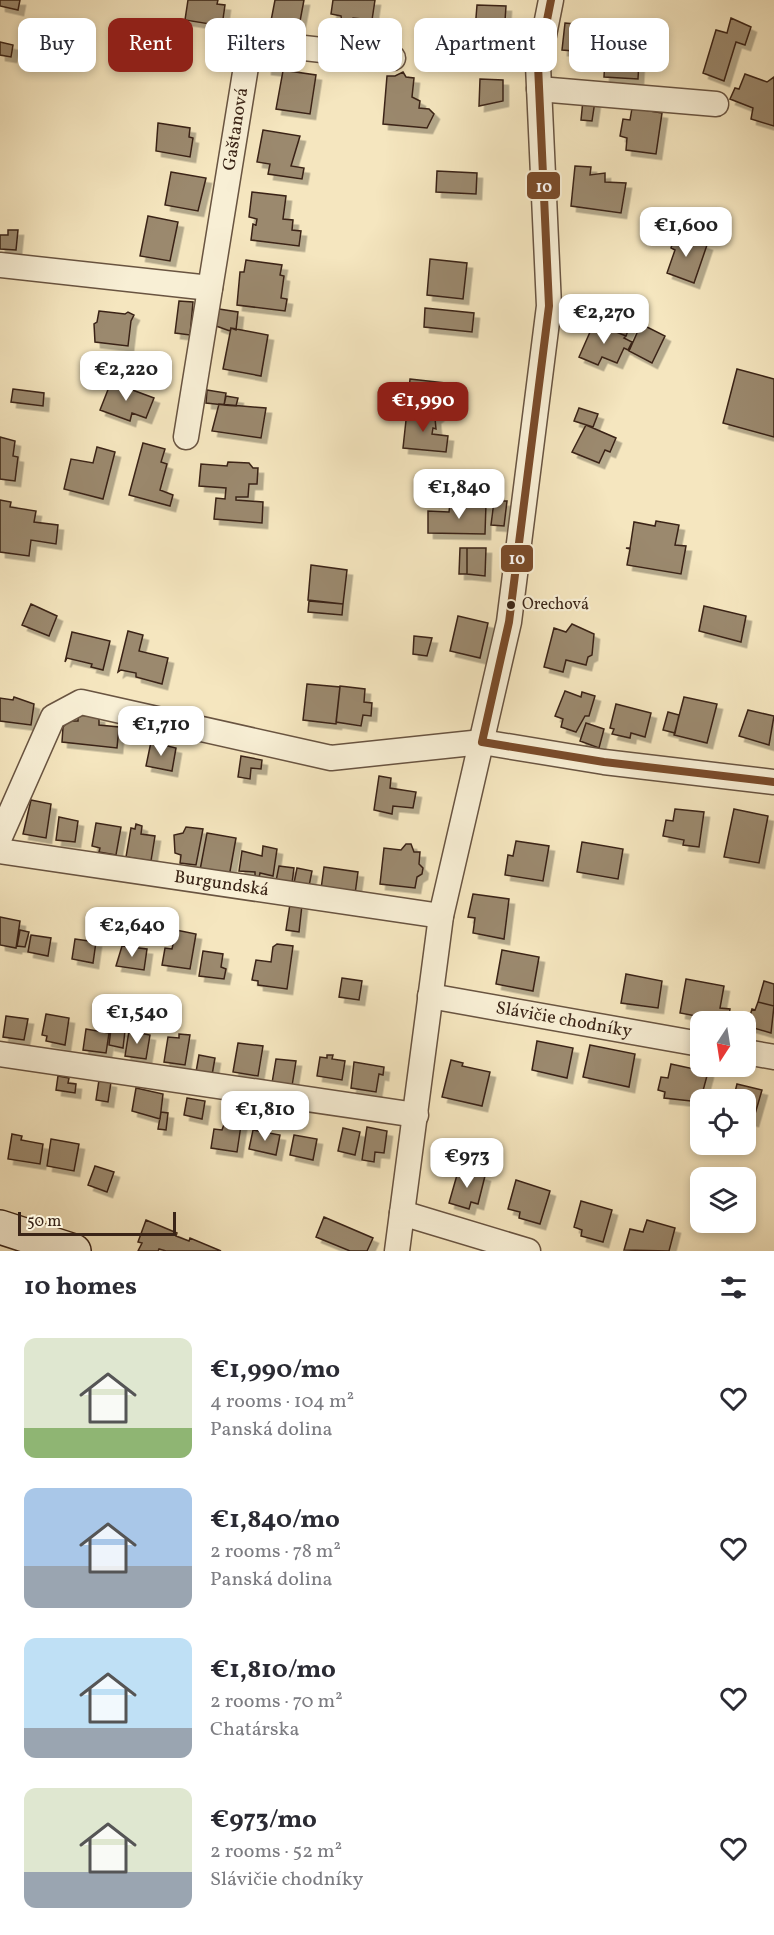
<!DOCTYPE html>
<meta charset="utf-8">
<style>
:root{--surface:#fff;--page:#f7f7f7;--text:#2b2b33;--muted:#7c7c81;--accent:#8f2418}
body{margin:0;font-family:Vollkorn,serif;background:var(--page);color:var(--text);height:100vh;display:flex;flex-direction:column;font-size:22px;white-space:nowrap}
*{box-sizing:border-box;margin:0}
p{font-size:20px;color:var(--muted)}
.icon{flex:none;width:33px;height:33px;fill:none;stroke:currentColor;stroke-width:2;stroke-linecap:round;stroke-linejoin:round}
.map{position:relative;height:1251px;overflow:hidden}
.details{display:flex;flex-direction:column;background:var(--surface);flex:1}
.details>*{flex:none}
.top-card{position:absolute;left:18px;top:18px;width:738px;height:54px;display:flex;gap:12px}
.needle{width:39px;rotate:192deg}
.tools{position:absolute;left:690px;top:1011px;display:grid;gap:12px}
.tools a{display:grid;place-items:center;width:66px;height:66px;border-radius:12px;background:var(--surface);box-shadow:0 3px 9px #0003;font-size:30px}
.scale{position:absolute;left:18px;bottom:15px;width:158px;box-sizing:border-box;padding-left:6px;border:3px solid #3a2417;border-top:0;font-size:16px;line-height:21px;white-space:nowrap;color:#3a2417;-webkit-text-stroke:4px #f8efd5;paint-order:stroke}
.price{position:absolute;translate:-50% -51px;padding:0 14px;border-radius:12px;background:#fff;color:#222;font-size:20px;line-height:39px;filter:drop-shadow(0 2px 3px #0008)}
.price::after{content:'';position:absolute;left:50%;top:36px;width:18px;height:14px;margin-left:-9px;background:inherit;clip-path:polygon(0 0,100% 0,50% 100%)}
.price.current{background:var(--accent);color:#fff}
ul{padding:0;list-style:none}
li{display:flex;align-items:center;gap:18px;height:150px;padding:0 24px}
li span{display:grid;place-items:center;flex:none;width:168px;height:120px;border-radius:12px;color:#555}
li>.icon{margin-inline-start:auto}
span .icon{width:72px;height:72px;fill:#fffc;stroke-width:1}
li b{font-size:26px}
h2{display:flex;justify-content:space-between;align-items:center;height:72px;padding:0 24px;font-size:26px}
.chip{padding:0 21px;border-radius:12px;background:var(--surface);box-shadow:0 3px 9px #0003;font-size:21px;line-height:54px}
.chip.current{background:var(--accent);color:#fff}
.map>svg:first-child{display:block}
.building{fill:#9b896e;stroke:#3a2417;stroke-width:1.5;filter:url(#shadow)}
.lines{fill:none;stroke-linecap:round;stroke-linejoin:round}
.street-casing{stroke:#695441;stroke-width:27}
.secondary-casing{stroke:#3a2417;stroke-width:36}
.path{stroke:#3a2417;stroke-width:4;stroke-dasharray:4.5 3;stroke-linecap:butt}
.street{stroke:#f8efd5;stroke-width:24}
.secondary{stroke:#f8efd5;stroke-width:33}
.bus-1-casing{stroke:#f8efd5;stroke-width:12}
.bus-1{stroke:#7a4b2a;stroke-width:8}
.bus-dot{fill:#3a2417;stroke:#f8efd5;stroke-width:2}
.labels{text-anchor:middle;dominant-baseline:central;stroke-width:4.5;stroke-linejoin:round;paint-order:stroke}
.bus-label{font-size:16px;fill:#3a2417;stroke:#f8efd5;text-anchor:start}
.street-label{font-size:18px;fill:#3a2417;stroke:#f8efd5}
.line-badge{stroke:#f8efd5;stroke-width:2}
.badge-label{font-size:16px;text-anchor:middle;font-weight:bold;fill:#fff}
</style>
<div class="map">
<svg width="774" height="1251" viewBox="0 0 774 1251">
<defs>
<filter id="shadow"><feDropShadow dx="5.5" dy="5.5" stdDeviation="0" flood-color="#0004"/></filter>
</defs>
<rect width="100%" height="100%" fill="#f5e6bf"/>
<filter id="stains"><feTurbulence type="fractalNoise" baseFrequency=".00333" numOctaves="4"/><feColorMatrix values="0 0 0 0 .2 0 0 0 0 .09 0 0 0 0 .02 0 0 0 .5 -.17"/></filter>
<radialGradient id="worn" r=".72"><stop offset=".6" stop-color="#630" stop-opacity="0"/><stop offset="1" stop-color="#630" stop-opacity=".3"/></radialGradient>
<path class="building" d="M0,0H20L18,10L0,6Z
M188,0H218L217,4L225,5L222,26L185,20Z
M275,0H304L298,32L270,26Z
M333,0H375L372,20L353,18L350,23L342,22L341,16L331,14Z
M477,5L506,6L503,51L466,48V42L474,43Z
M731,18L751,27L745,45L736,42L724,81L703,73L716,30L727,33Z
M565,23L586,25L585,52L562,50Z
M607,23L641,25L638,79L604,77Z
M0,42L13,45L11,57L0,55Z
M267,57L290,60L289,71L316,75L310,114L276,109L283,71L266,69Z
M403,72L406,77L414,78L412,97L420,101L419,108L429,109L434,114L427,128L383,124L387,76H395Z
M745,74L767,82L774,77V126L751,119L753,108L730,99L735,88L739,89Z
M480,79L503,80V101L479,106Z
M583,100L595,101L592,121L581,120Z
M632,108L662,113L656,154L626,150L627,138L620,136L623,119L630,120Z
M158,123L190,128L189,137L193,138L190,157L156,151Z
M263,130L300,136L291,166L304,168L302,179L268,174L270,164L257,162Z
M575,166L591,167L590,175L605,173V182L626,183L621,213L571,206Z
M437,171L477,173L476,194L436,192Z
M171,172L206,178L198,211L165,205Z
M252,192L286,196L283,219L293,220L292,230L301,231L299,246L251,240L253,224L256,225L257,219L249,217Z
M148,216L178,222L170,261L140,256Z
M8,230H18L16,250L0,249V235H8Z
M676,234L707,245L694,283L667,273L675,250L671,248Z
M430,259L467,263L463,299L427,295Z
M246,260L282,265L280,275L284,276L281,298L287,299L285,311L237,305L240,272H244Z
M179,301L193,302L190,335L175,333Z
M425,308L474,313L472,332L424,327Z
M219,309L238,312L236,330L231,328L230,331L216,326Z
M99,311L125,314L128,312L134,315L131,321L128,346L95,342L94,324L97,322Z
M601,311L631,323L626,336L594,323Z
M594,323L626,336L624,338L632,342L628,350L624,348L617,363L602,357L598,365L579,357Z
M641,324L665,336L652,363L629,351Z
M231,328L268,335L261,376L223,369Z
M737,369L774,379V437L723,423Z
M410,379L454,384L452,400L436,399V404L439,405L435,415L407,411Z
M111,382L154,398L146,418L132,413L130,421L100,410Z
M13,389L44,393L43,406L11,402Z
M207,390L226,393L224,405L206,403Z
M226,396L238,398L236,406L224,405Z
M219,404L266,408L261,438L212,431Z
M579,408L598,414L593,427L574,421Z
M407,411L438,416L435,418L436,429L433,428L432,434L448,436L446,452L403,448Z
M586,425L616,438L610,452L605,450L599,463L572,452Z
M0,437L15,441L13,456L18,457L15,481L0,479Z
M143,443L165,449L161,462L167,464L160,490L173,495L170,506L129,495Z
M97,447L115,452L103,499L64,489L71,459L93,463Z
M228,462L249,463L253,468H258L257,484H249L248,497H236V500L263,502L262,523L214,519L216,498L225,499L226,488L199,486L201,464L227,466Z
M0,500L11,502L10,507L36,511L34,522L58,525L56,544L31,540L29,556L0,552Z
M494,501H507L504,526L491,525Z
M450,503L486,504L485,534L428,533V511L449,512Z
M656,521L679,525L675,545L686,546L681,574L627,565L630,549L626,548H630L634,522L655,526Z
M460,548H467V574H459Z
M467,548H486L485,576L467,574Z
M311,565L347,570L343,604L308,600Z
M309,601L343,604L342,615L308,612Z
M31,604L57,616L49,636L22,625Z
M704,606L746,616L741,642L699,631Z
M458,616L488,623L480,658L450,651Z
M572,624L594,634L592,655L588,657L586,665L566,660L563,672L544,667L554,628L566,632Z
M128,631L143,635L139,651L168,658L162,684L136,677V673L121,670L118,672Z
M72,632L110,641L103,670L91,667L92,664L67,658L65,662Z
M414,636L432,638L427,656L413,654Z
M307,684L340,687L336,724L303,720Z
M340,686L365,689L364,702L372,703L371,716L363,715L361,726L336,722Z
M565,691L581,697L582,692L595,696L589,716H585L576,732L561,727L563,719L555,716Z
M14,697L34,704L31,725L0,721V698L13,700Z
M684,697L717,704L707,743L674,735Z
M616,704L651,713L645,737L631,733L630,738L612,734L614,729L610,728Z
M748,710L774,716L769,745L739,736Z
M668,712L679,715L675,733L663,730Z
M78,715L99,717V725L119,727L117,748L62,742L63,727L68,721H78Z
M586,723L604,729L599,748L580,741Z
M151,742L176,748L172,771L146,766Z
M241,756L262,760L261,769L251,768L250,779L238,777Z
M379,776L391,778L390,788L416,792L413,808L393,806L392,814L374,810Z
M31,800L51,804L46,838L23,834Z
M675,809L704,812L699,847L683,845L684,840L663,836L666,820L673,821Z
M734,809L768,816L759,863L724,857Z
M59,817L78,821L75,842L56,840Z
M96,823L121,827L116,855L99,852L100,848L92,846Z
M136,824L142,826L141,834L155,836L151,861L126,857L131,828L135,829Z
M186,827L203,829L196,865L180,863L181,855L175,853L174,835L183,833Z
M207,833L236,838L229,877L200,870Z
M516,841L549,846L543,881L505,875L508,855L513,856Z
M582,842L623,849L618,879L577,872Z
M406,844H411L414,852H420L419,864L423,868L422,874L417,877L415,888L380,884L384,848L401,850Z
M263,846L277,849L273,876L260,873L259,878H255V872L239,871L242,851L262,856Z
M279,866L294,868L292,883L276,881Z
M324,867L358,872L355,894L321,889Z
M297,868L312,871L309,886L294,883Z
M473,894L509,899L504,939L473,933L475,918L468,917Z
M290,904L302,905L299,932L286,930Z
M0,917L20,921L16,948L0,945Z
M20,930L29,932L25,947L17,946Z
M176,930L196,934L190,969L162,965L165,948L172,949Z
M31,935L51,938L48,956L28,952Z
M75,939L96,942L93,963L72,959Z
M277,944L293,946L287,989L258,985V981L252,980L256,960L271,962L273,947Z
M122,946L147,949L144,970L116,966Z
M502,950L539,957L533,991L496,984Z
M203,951L223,954L221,967L226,969L224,979L199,976Z
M626,974L662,981L658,1008L621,1003Z
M342,978L362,981L359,1000L339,997Z
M686,979L724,986L720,1008L730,1009L728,1022L680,1013Z
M764,981L774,984V1006L758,1002Z
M758,1002L774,1006L771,1033L747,1026L752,1009L755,1010Z
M46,1014L69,1018L65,1045L46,1041L47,1036L42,1035Z
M6,1016L28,1019L24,1040L3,1037Z
M86,1029L109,1033L106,1053L83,1050Z
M111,1029L125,1031L123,1048L109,1045Z
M129,1031L150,1035L146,1059L125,1056Z
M179,1034L190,1035L185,1065L164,1062L168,1037L179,1038Z
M537,1041L573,1048L567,1078L532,1070Z
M238,1043L263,1046L258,1076L233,1072Z
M590,1045L635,1054L629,1087L583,1077Z
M199,1055L215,1058L212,1075L196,1072Z
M327,1055H333L332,1059L345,1061L342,1080L317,1076L320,1057L327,1058Z
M276,1059L296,1061L292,1086L272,1083Z
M451,1060L463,1063L462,1066L490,1072L482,1106L442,1097Z
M354,1062L384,1067L383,1075L379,1074L376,1092L351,1088Z
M671,1064L708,1072L700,1102L664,1098L665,1092L658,1090L661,1077L668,1078Z
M58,1076L69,1078L68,1083L76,1084L75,1093L56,1090Z
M99,1080L111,1082L108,1102L96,1100Z
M737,1084L762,1090L753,1121L746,1119V1100H733Z
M136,1088L163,1094L160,1119L132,1111Z
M187,1098L205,1101L202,1119L184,1115Z
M229,1110L243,1112L237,1152L211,1148L214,1129L222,1130Z
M161,1112L168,1113L166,1130L158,1129Z
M367,1127L387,1131L384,1153L375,1152L374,1162L362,1160Z
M343,1128L360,1132L355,1155L338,1151Z
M253,1130L280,1135L276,1155L249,1149Z
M12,1134L22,1136L21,1140L43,1144L40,1164L8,1159Z
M294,1135L317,1139L313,1160L290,1155Z
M51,1139L79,1144L74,1171L47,1166Z
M95,1166L114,1172L107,1192L88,1185Z
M459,1168L485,1176L478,1204L471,1202L469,1209L449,1203Z
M516,1180L550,1191L540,1224L519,1218L520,1212L508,1209Z
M581,1201L612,1210L603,1242L581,1236L582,1230L574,1227Z
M324,1217L373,1238L367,1251H350L316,1237Z
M146,1220L177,1233L176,1236L189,1241L190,1238L221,1251H166L159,1249L158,1251H138L142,1243L138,1242Z
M647,1220L675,1228L669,1251L624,1250L630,1229L643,1232Z"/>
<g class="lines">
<defs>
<g id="street">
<path d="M539,89L716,104"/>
<path d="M0,265L210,288"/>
<path id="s1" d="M186,437L250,42L393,58"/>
<path d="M0,837L53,717L81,702L331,758L482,742L604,762L774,782"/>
<path id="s2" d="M0,851L441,916"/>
<path id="s3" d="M430,996L700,1044"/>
<path d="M746,1052L774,1057"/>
<path d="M0,1054L416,1115"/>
<path d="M402,1213L528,1251"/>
<path d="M397,1251L441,916L509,622L549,306L538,65L551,0"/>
</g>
<path id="secondary" d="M0,1227L74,1251"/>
</defs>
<use href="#street" class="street-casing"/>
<use href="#secondary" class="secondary-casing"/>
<path class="path" d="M415,59L518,64"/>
<use href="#street" class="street"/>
<use href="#secondary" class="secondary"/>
<defs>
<path id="bus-1" d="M482,742L509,622L549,306L538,65L551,0
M482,742L604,762L774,782"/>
</defs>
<use href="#bus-1" class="bus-1-casing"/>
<use href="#bus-1" class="bus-1"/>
</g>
<circle class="bus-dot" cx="511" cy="605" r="5"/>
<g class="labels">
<g class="bus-label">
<text x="522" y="605">Orechová</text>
</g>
<g class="street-label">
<text stroke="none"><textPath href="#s1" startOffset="312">Gaštanová</textPath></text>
<text stroke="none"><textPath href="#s2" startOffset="224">Burgundská</textPath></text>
<text stroke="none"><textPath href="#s3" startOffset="136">Slávičie chodníky</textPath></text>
</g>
</g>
<g class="line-badge">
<rect x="526" y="171" width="35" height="29" rx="6" fill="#7a4b2a"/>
<rect x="500" y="544" width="34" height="29" rx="6" fill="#7a4b2a"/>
</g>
<g class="badge-label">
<text x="544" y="192">10</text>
<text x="517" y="564">10</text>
</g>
<rect width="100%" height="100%" filter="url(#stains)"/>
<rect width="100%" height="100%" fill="url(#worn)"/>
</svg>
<div class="tools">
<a><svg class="needle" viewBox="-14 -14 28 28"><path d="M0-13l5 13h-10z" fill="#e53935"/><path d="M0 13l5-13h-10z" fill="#7c7c81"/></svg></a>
<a><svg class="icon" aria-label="locate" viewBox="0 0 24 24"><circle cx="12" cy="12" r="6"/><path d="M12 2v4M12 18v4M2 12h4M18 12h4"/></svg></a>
<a><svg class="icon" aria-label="layers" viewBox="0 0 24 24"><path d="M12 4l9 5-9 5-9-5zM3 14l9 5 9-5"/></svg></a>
</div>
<div class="scale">50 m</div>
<b class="price" style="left:686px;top:258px">€1,600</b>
<b class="price" style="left:604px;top:345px">€2,270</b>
<b class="price" style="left:126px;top:402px">€2,220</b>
<b class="price current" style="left:423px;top:433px">€1,990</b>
<b class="price" style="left:459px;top:520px">€1,840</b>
<b class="price" style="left:161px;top:757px">€1,710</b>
<b class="price" style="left:132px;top:958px">€2,640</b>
<b class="price" style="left:137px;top:1045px">€1,540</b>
<b class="price" style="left:265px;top:1142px">€1,810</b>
<b class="price" style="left:467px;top:1189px">€973</b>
<div class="top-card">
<a class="chip">Buy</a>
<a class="chip current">Rent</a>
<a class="chip">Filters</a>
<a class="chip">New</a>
<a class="chip">Apartment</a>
<a class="chip">House</a>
</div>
</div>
<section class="details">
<h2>10 homes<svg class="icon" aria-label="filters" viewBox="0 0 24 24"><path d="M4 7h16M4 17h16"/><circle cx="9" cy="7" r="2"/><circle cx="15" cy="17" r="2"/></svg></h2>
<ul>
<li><span style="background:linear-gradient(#dfe7d0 75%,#8fb573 0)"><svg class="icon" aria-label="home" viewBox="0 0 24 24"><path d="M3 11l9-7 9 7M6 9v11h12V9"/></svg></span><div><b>€1,990/mo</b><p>4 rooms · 104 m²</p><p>Panská dolina</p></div><svg class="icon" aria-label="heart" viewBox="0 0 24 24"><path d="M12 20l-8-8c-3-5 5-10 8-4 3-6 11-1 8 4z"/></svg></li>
<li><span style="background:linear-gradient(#a9c7e8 65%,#9aa5b1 0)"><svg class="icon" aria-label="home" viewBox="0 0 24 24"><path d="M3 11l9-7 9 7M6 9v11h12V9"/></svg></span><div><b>€1,840/mo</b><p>2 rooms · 78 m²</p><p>Panská dolina</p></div><svg class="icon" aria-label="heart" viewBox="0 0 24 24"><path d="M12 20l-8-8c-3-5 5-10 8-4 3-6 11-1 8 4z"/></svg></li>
<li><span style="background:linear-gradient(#bfe0f5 75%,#9aa5b1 0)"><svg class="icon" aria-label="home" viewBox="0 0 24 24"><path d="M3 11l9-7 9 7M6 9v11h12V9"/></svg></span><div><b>€1,810/mo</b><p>2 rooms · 70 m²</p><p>Chatárska</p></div><svg class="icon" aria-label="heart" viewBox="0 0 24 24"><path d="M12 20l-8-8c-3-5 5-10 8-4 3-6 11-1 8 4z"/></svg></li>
<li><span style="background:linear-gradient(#dfe7d0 70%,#9aa5b1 0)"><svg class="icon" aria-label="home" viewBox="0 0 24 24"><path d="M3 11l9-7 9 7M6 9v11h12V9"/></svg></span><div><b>€973/mo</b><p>2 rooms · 52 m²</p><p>Slávičie chodníky</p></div><svg class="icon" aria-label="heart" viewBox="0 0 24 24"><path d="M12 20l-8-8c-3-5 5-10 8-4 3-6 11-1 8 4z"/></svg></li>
</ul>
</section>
